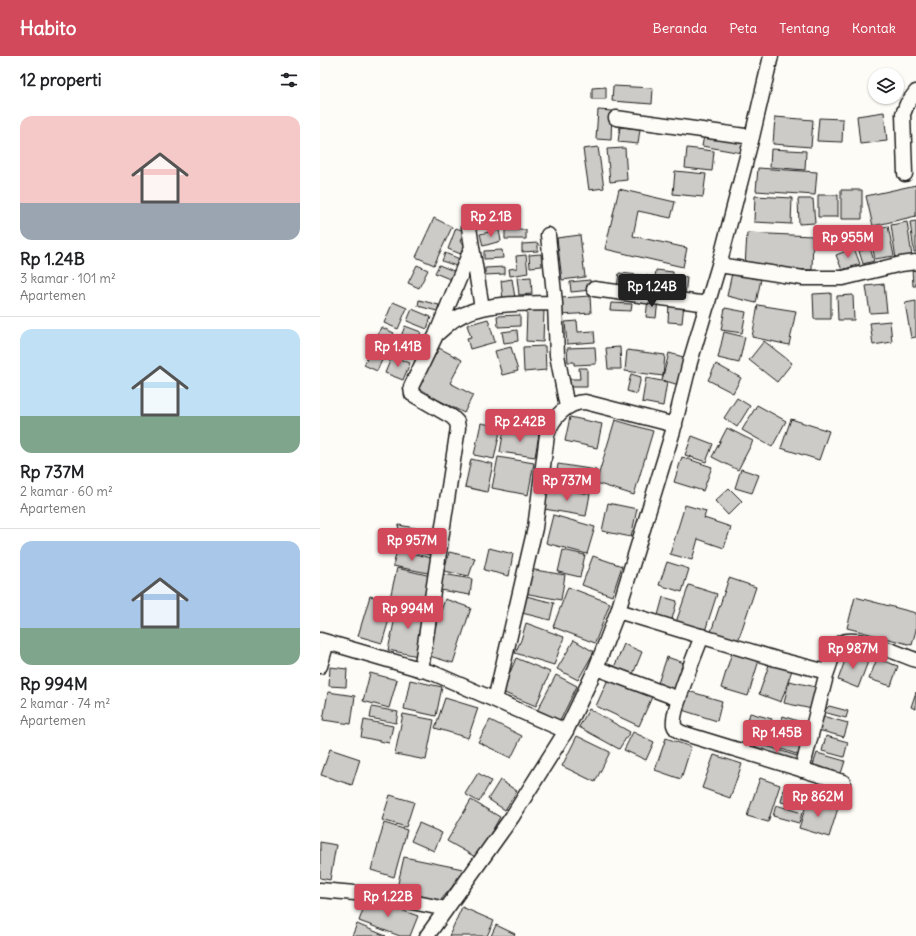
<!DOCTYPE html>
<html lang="id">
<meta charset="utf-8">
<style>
:root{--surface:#fff;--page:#f2f2f2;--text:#202124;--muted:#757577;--line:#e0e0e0;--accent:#d1495b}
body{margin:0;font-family:Delius,sans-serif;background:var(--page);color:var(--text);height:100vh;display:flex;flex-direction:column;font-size:15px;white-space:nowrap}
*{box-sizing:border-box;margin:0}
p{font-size:13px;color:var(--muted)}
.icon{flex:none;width:22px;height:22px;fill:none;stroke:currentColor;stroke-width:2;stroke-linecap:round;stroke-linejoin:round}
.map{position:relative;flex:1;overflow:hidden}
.sheet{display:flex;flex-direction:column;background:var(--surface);width:320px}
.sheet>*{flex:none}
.buttons{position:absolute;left:548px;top:12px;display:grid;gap:8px}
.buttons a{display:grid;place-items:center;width:36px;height:36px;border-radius:50%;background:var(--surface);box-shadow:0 1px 3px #0004;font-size:20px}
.price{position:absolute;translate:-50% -34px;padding:0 9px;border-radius:4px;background:var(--accent);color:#fff;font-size:13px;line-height:26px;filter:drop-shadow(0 1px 2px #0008)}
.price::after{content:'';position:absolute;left:50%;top:24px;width:12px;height:9px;margin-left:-6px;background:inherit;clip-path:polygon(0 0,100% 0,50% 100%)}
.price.current{background:#222;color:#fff}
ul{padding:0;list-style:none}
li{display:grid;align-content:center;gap:8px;height:212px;padding:0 20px}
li+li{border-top:1px solid var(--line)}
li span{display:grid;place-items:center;height:124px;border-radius:12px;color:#555}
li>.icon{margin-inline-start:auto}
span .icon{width:72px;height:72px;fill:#fffc;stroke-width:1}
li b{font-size:17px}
h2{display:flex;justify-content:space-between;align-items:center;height:48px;padding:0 20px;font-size:17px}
header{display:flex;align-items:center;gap:24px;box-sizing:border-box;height:56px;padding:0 20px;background:var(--accent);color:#fff}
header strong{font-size:19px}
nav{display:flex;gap:22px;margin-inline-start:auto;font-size:14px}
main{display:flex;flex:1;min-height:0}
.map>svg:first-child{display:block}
.building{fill:#cccbc8;stroke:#1c1c1c}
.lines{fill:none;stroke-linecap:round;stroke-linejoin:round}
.minor-casing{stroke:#1c1c1c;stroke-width:17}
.minor{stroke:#fdfcf7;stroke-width:14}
</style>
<header>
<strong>Habito</strong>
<nav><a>Beranda</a><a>Peta</a><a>Tentang</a><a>Kontak</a></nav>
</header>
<main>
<section class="sheet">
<h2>12 properti<svg class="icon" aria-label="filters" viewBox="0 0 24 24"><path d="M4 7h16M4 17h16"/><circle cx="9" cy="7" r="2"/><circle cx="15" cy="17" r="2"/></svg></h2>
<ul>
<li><span style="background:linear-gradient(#f6c9c9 70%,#9aa5b1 0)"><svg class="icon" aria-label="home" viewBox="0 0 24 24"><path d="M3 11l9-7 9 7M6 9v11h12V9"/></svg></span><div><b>Rp 1.24B</b><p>3 kamar · 101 m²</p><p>Apartemen</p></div></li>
<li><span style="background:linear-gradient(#bfe0f5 70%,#7fa58c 0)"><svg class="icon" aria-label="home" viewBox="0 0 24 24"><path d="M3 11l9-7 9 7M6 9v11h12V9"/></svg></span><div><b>Rp 737M</b><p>2 kamar · 60 m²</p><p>Apartemen</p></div></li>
<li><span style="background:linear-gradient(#a9c7e8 70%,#7fa58c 0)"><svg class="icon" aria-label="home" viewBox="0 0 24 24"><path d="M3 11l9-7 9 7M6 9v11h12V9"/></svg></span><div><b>Rp 994M</b><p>2 kamar · 74 m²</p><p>Apartemen</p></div></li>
</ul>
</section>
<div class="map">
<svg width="596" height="880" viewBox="0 0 596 880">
<rect width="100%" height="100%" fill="#fdfcf7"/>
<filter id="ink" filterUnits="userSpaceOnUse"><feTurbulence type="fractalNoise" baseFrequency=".025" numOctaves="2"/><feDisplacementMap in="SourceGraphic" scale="8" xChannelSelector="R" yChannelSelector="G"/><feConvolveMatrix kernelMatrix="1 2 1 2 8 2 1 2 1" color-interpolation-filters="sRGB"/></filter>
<g filter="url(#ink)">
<path class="building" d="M293,30L333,32L332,48L292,45Z
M286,31V43H272V32Z
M278,54L292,55L291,84L276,83Z
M564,56L567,85L540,88L537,60Z
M455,61L493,64L491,91L453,88Z
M499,62L523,63L522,86L497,85Z
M300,71L320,73L318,88L298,86Z
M384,80L424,87L422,97L382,90Z
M278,91L284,132L269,134L263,93Z
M305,92L307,124L290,126L287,93Z
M367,92L394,95L392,115L365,112Z
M451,93L486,95L485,114L450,111Z
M438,112L497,116L495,139L436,135Z
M355,115L386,118L383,141L353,138Z
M596,129V160L553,170L546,140Z
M299,133L355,146L351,162L318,155L313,180L367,192L363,211L285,193Z
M521,134H542V163H521Z
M498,139H518V161H498Z
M435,140L472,142L471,168L434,166Z
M478,143H493L495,167L479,168Z
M114,162L132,171L114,209L96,201Z
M596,165V196H594L590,166Z
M587,166L592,200L576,203L571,169Z
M568,170L574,200L555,203L549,174Z
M136,172L144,175L140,186L150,189L146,200L128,193Z
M179,174L181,185L163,190L160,178Z
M185,174H206V183H185Z
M427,177L493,180L492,214L425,211Z
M505,178H530V191H505Z
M260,179L265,221L242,224L237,182Z
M218,187V195L202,196V188Z
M534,192L540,208L522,214L516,199Z
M550,192L554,205L543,208L539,195Z
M182,194L183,202L164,203V195Z
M125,197L142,204L139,211L122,205Z
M221,198L222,210L210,211L209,199Z
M206,199L208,217L190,220L189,213L197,212L196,200Z
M97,209L108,214L99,232L88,227Z
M119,209L136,216L132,224L115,217Z
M185,211V218L165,219V212Z
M592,212H596V230H593Z
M336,214L353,216V220L367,222L365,239L333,235Z
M299,217L328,220L327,235L297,232Z
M412,217L441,223L436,247L407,240Z
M211,221L212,238L199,239L197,222Z
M192,223L195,242L183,244L181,225Z
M270,224L271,234L251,236L250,226Z
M564,228L567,256L550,257L546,230Z
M511,237V263H494L493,238Z
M533,239L534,264H518L517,240Z
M270,240L271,257L241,259L240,242Z
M328,243L338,244L336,262L326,261Z
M99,244L119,249L117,255L98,250Z
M596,245V281L591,282L585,247Z
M73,246L87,252L78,273L64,267Z
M291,247L312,248L311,255L290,254Z
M349,247L364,248L362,267L348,266Z
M438,249L476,255L469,289L432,281Z
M405,252L426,256L422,277L401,274Z
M92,253L111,261L107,273L87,265Z
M207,254H224L223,286L206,285Z
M200,259V270L178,271L177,260Z
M168,263L175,286L150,293L147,282L151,281L147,269Z
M257,265L258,276L274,275L275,286L247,288L245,266Z
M570,265L572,286L553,289L550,267Z
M85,270L101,276L91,302L75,296Z
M61,271L74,277L66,294L54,288Z
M197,274L198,285L184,287L182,276Z
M404,276L425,281L419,307L398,302Z
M444,285L472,307L457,326L429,304Z
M225,290L226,314L204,316L203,291Z
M191,291L198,315L182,319L175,295Z
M275,291L276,308L254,309V306H248L247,292Z
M300,291L301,313H288L286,292Z
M119,292L142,304L130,327L153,339L144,357L97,333Z
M51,294L64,300L57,315L44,309Z
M307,294L345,299L343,320L305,315Z
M349,297L367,302L359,329L342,324Z
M72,300L90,307L83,324L65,317Z
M396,308L421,322L413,337L388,324Z
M259,312H267V331H247V323H260Z
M311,318L321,321L317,338L307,335Z
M326,322L347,326L343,350L322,346Z
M417,342L430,350L417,371L404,362Z
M437,349L466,365L452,391L422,374Z
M250,361L282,368L277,392L245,385Z
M471,363L509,375L499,404L461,392Z
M295,364L333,375L314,439L276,427Z
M161,367L181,371L174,403L154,399Z
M407,372L433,385L418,414L392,401Z
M184,373L219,378L215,401L180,396Z
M372,380L393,388L386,406L365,399Z
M178,401L214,407L208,439L172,432Z
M362,401L392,411L383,435L354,426Z
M151,403L173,408L167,436L145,431Z
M238,408L276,414L273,436L235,429Z
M421,413L439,419L432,437L415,432Z
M228,431L270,438L266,460L224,453Z
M409,432L422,445L408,459L395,445Z
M288,447L317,453L311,481L282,475Z
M365,449L386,455L384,462L411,471L404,492L378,483L372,504L350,498Z
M233,459L275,471L267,498L226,487Z
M79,469L115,476L110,499L74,491Z
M169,492L193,498L189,520L164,514Z
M77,494L112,502L108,517L73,510Z
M243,494L265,499L260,521L238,516Z
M129,496L155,502L149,520L124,515Z
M273,500L302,510L292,540L262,529Z
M347,506L369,513L362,536L339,529Z
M77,512L111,520L105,549L70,542Z
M209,513L245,519L241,544L204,537Z
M123,518L152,523L150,539L120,534Z
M409,522L436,531L417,588L390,579Z
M369,529L397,538L385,575L356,566Z
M248,531L290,547L275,587L233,571Z
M50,540L74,547L62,587L38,580Z
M206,540L234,547L230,564L202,557Z
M343,541L357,545L351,567L337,563Z
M535,541L596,557V574L592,589L527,572Z
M125,543L151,552L133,607L106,599Z
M78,548L107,554L98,600L68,594Z
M206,567L244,581L234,609L195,597L201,584Z
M254,584L274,596L258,624L237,613Z
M304,588L322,596L311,623L292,616Z
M413,593L440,601L428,640L401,632Z
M528,596L549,603L538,632L518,624Z
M347,601L367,608L357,637L337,630Z
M196,602L230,616L216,650L182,636Z
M557,603L578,610L571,630L549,623Z
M450,606L472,614L461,646L439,638Z
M10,611L27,613L26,631L9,630Z
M50,617L77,624L69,652L43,645Z
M236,619L257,630L239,667L217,655Z
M289,621L332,641L319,670L276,650Z
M90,624L122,631L116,660L84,653Z
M469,625L496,631L492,653L464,647Z
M368,635L402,645L397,665L362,654Z
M8,636L35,640L31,668L3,664Z
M596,636V653L591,651Z
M125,642L158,652L148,682L115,672Z
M509,650L528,655L526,662L503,656Z
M52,651L78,656L76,667L50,662Z
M269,653L310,676L299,693L259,671Z
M430,657L452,663L445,687L423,681Z
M83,658L114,664L106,704L75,698Z
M463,660L489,669L479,699L453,690Z
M502,660L528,667L524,681L498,674Z
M44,664L73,670L69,687L41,681Z
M170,664L202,680L191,702L158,686Z
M313,676L334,686L326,704L304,694Z
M257,680L290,696L275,726L242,710Z
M506,680L528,686L524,701L502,695Z
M346,682L371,691L361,723L335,714Z
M437,687L480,701L477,709L434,695Z
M10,693L40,703L32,729L1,719Z
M497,697L525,705L519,724L491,715Z
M394,699L422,708L410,742L382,732Z
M158,717L171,725L159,746L145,738Z
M440,722L460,729L448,766L427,760Z
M180,724L197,735L185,754L168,743Z
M464,732L484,737L481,750L461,746Z
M70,739L94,746L86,771L62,764Z
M488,743L518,752L509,781L479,772Z
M151,744L180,761L157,802L127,785Z
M456,749L482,757L479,767L453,760Z
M64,767L87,774L74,821L51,814Z
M99,767L122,777L114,795L91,785Z
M0,786L16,789L10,824L0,822Z
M84,801L143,813L132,831L120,845L76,836Z
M47,842L98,860L90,880H80L39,865Z
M142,851L174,865L167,880H129Z
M37,868L66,880H32Z
M176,869L195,878L194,880H171Z"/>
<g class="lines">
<defs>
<path id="minor" d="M296,62L432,81
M585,118L583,58L587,48L596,36
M152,191L162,252
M399,209L483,222H523L581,208L596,206
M274,233L388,248
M235,247L237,299L247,351
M118,277C123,273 129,267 135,263C164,245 202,248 235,247L228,179
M298,555L456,603L507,616C510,608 513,597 517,590C528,574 581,599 596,604
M382,580C376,596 351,656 354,669C355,673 358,675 362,677L523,726
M0,584L113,617L246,675
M0,610L7,586
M276,612L359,643
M101,614L138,372L137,366L132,361L92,338L91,331L116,279L152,191L149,171
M175,644L215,472L227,379C232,362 247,346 265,346L355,369
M482,714L507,616
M0,834L58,839L126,853
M107,880L192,761L246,675L276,612L298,555L353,375L370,306L399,209L432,81L451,0"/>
</defs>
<use href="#minor" class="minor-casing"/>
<use href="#minor" class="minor"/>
</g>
</g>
</svg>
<div class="buttons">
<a><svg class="icon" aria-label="layers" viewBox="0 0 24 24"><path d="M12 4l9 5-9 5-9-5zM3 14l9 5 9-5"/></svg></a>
</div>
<b class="price" style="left:171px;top:182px">Rp 2.1B</b>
<b class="price" style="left:528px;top:203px">Rp 955M</b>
<b class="price current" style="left:332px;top:252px">Rp 1.24B</b>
<b class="price" style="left:78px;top:312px">Rp 1.41B</b>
<b class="price" style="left:200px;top:387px">Rp 2.42B</b>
<b class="price" style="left:247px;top:446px">Rp 737M</b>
<b class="price" style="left:92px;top:506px">Rp 957M</b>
<b class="price" style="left:88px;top:574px">Rp 994M</b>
<b class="price" style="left:533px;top:614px">Rp 987M</b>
<b class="price" style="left:457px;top:698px">Rp 1.45B</b>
<b class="price" style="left:498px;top:762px">Rp 862M</b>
<b class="price" style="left:68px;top:862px">Rp 1.22B</b>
</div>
</main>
